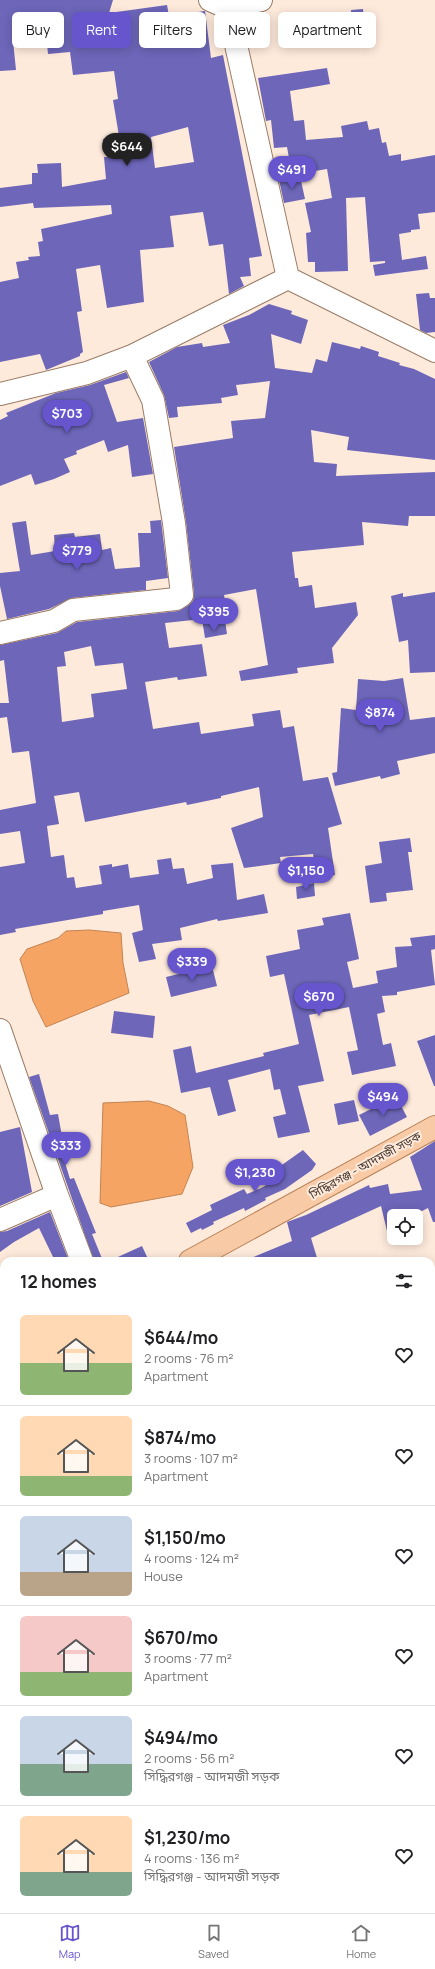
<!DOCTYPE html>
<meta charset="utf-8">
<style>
:root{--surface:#fff;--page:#f2f2f2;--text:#202124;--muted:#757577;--line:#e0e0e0;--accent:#6755ce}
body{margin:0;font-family:Manrope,"Noto Sans Bengali",sans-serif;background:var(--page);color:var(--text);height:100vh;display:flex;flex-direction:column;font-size:15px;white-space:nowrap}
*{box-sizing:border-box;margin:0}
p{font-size:13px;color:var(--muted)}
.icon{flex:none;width:22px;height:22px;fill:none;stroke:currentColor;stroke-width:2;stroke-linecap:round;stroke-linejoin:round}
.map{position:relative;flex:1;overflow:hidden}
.sheet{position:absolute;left:0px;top:1257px;width:435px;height:656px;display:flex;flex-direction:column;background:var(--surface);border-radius:12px 12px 0 0;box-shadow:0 2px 10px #0003}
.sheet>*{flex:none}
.hud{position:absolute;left:12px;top:12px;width:411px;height:36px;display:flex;gap:8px}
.buttons{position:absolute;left:387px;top:1209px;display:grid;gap:8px}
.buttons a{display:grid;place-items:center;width:36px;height:36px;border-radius:6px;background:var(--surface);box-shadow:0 2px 10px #0003;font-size:20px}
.price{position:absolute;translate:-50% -34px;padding:0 9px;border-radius:14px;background:var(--accent);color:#fff;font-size:13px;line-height:26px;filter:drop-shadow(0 1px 2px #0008)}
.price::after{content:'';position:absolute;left:50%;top:24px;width:12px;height:9px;margin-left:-6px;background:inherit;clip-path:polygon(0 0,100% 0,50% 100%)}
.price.on{background:#222;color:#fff}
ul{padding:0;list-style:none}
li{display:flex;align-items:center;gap:12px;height:100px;padding:0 20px}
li+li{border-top:1px solid var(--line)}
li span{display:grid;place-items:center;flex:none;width:112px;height:80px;border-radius:6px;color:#555}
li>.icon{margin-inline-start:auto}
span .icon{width:48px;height:48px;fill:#fffc;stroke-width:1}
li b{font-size:17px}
h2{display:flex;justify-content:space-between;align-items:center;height:48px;padding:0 20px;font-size:17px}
.pill{padding:0 14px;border-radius:6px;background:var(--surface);box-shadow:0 2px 10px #0003;font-size:14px;line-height:36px}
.pill.on{background:var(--accent);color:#fff}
.tabs{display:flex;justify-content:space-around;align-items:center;height:56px;border-top:1px solid var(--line);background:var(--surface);font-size:11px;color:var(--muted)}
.tabs a{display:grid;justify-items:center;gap:2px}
.tabs .on{color:var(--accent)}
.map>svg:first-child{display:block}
.green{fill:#eeba94}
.water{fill:#f6a463;stroke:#c28454}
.building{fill:#6d66b9;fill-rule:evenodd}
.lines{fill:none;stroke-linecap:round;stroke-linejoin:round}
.minor-casing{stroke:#9a7c66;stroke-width:24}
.major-casing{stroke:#b78056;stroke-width:24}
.minor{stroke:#fff;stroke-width:22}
.major{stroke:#f8caa6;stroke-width:22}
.labels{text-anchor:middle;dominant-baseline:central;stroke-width:4;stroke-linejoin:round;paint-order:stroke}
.street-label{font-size:12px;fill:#473930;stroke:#feeadb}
</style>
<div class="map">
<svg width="435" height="1913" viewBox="0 0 435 1913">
<rect width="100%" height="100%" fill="#feeadb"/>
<path class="green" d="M431,1751H435V1913H266L265,1909H431Z"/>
<path class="water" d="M89,930L121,933L123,963L129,993L46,1027L33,1001L20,959L27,949L58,938L66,931Z
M149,1101L168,1106L185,1115L193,1167L182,1194L111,1207L100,1203L103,1103Z
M435,1611V1745L431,1746V1613Z"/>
<path class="building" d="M0,0H113L109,13L167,5L169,16L205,11L211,58L223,55L262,256L249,258L251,276L240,277L244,286L229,294L223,244L209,246L203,212L170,216L174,247L140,250L144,302L107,308L100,265L76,269L82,311L77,312L83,352L80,354V356L46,370L40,354L0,362V282L19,278L16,262L29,260L28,257L40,256L38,242L43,241L41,229L112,214L111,205L34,208L33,203L0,207V188L32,184V173H38L37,164L61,163L62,187L106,179L104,157H107L103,139L119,136L113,100L118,99L114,71L73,75L70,52L48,54L45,25L12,31L16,70L0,71ZM188,127L194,162L155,168L151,137Z
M363,9L366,41L353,42L351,10Z
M327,68L330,84L290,91L294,121L304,120L306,140L343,137L341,126L367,121L369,130L379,128L382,143L386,142L389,156L401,154V161L435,155V212L418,214L420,229L411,230V232L399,234L402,260L426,256L428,269L375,276L373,265L385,263V261L370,262L365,197L346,198L348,271L315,272V262H308L306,233L311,232L305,203L332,198L327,169L292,175L287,147L274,148L271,120L266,121L258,78Z
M300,176L305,199L284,203L279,180Z
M429,293L430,298H435V332L426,333L420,330L416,294Z
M269,304L292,311L291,314L308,320L301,344L271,334L275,368L312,373L316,359L327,362L332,342L360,349L361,346L379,352L378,356L400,363L399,365L414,369L435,379V460L347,450L349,437L311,430L314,462L337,464L336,476L435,472V516H409L408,526L362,522L364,545L292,552L295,578H298L299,587L312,585L315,608L356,602L358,615L332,648L334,663L297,668L298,673L241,681L239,671L268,665L256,589L224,595L227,612L224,613L227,634L205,638L202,619L165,623L169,648L202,644L207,676L178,680L177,677L145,682L153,729L199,722L201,734L254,726L252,714L280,710L283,728L294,726L303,781L328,777L342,824L328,828L335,875L317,878L313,854L280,857L281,863L244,868L231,828L263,817L259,787L221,796V798L187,805L186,802L85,822L79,792L54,796L59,824L47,826L51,857L64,855L67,878L74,877L76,888L102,884L99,866L112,864V867L128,864L130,878L159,874L157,860L171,858L173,869L184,868L187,884L213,878L211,865L233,863L237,900L264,894L268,913L218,921L217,919L180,928L182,940L152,944L156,959L139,962L132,933L143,930L139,905L103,911V914L15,929L16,932L0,935V867L25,863L20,831L0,834V810L36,803L29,751L12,753L7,717L0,718V703H9L4,660L0,661V645L57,633L77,622L178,611L189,605L193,601L194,594L186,522L174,447L233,438L231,421L265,418L270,381L236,385L238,395L221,398L222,403L177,407L178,417L169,418L164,395L149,362L177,347L202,343L203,347L230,343L223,325L249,315ZM91,646L95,666L123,663L127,689L91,694L94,717L62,722L57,667L66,666L64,652Z
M126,372L129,378L104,385L117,422L143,418L153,474L132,477L128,445L108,452L104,440L76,451L77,454L64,459L70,472L54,479L35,485L31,474L0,486V420L8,416L6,413L56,393L90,385Z
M161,520L168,578L146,581V590L72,598L49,609L7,619L0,586V573L20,571L12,523L26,521L31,555L55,551L54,535L74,533L75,537L100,534L102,550L111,548L115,569L140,567L138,533H151L150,521Z
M435,592V672L410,673L408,640L399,642L391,596L403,593V597Z
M403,678L410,720L435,717V753L397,761L400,774L381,779L380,776L335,786L332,773L337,772L341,708L356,710L358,679L384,681Z
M410,838L412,852H408L413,890L386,893L387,901L370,903L365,866L382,863L379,842Z
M314,883L315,896L297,899L296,887Z
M350,913L359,959L347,962L353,988L378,983L376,971L397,967L395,947L412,946L410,938L435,935V949L431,950L435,985L397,992V995L382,996L385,1012L377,1014L383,1045L391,1043L396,1066L352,1075L347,1052L358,1050L349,1007L309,1015L324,1081L298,1086L310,1132L278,1138L273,1117L286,1114L280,1089L274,1090L270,1069L228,1080L236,1111L218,1116L210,1087L181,1093L173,1050L191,1046L196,1073L264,1056L263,1053L299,1044L284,974L270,977L266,956L300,949L297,930L324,925L322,918Z
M212,966L217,986L171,997L166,977Z
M114,1011L155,1016L153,1038L111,1033Z
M435,1035V1086H434L417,1041Z
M39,1074L50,1115L58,1114L63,1142L59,1143L70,1179L74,1178L96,1233L92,1234L103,1261H94L29,1077Z
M354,1100L359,1121L338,1125L334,1104Z
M389,1100L391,1104L398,1100L407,1117L370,1136L359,1115Z
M20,1127L32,1192L0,1206V1132Z
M435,1141V1222H433L428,1208L420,1212L422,1231L416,1232V1216H394V1237H391L387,1231L381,1206L311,1238L318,1261H244L292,1241L287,1222L306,1215L369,1185L370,1188L388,1184L390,1194L422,1190L410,1157Z
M303,1150L316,1164L312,1170L285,1189L265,1198L266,1200L245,1211L244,1208L213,1222L214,1224L202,1230L201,1228L191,1233L186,1223L212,1210L210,1205L244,1189L247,1194L261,1188L284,1175L279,1167Z
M50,1212L69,1261H55L39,1228L14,1242L0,1252V1232L7,1231Z
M142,1246L149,1261H109Z"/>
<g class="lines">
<defs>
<path id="minor" d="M210,0L228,8L261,0
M288,278L435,351
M0,394L87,373L132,356L288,278L226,0
M0,633L54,621L73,610L176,599L182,595L174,523L153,400L132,356
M0,1030L57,1195L82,1261
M0,1220L57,1195
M431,1593L435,1592
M247,1909V1913"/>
<path id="major" d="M190,1261L435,1127
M0,1361L4,1359
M431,1451L435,1448
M0,1734L4,1732"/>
</defs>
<use href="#minor" class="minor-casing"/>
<use href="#major" class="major-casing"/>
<use href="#minor" class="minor"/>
<use href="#major" class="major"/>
</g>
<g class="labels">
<g class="street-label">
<text transform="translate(365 1165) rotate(-29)">সিদ্ধিরগঞ্জ - আদমজী সড়ক</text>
</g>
</g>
</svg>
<div class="buttons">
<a><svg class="icon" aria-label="locate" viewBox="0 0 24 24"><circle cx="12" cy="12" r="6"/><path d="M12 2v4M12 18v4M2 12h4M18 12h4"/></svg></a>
</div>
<b class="price on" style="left:127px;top:167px">$644</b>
<b class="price" style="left:292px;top:190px">$491</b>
<b class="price" style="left:67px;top:434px">$703</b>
<b class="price" style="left:77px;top:571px">$779</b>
<b class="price" style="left:214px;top:632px">$395</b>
<b class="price" style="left:380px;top:733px">$874</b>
<b class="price" style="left:306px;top:891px">$1,150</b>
<b class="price" style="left:192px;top:982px">$339</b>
<b class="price" style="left:319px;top:1017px">$670</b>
<b class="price" style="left:383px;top:1117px">$494</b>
<b class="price" style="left:66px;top:1166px">$333</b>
<b class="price" style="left:255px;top:1193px">$1,230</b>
<div class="hud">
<a class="pill">Buy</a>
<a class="pill on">Rent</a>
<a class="pill">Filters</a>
<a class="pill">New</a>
<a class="pill">Apartment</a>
</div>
<section class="sheet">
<h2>12 homes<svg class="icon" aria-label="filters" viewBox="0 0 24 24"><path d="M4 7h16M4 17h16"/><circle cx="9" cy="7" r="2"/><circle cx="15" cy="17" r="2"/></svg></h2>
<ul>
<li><span style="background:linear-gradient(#ffd9b3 60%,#8fb573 0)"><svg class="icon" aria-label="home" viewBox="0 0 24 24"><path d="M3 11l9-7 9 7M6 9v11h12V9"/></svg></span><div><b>$644/mo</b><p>2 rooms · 76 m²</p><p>Apartment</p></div><svg class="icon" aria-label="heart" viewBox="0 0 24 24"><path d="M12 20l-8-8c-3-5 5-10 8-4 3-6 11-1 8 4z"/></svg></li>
<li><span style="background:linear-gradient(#ffd9b3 75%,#8fb573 0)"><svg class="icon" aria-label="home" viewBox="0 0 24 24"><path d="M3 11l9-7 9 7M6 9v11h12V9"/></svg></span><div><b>$874/mo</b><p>3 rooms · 107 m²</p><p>Apartment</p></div><svg class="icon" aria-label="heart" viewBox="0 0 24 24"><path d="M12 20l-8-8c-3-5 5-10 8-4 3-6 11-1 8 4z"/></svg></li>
<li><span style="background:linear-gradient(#c9d6e8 70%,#b9a48a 0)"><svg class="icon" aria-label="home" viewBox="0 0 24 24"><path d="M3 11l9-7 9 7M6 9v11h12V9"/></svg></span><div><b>$1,150/mo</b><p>4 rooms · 124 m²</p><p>House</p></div><svg class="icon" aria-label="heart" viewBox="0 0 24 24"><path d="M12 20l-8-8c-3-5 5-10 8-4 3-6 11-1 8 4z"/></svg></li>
<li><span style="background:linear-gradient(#f6c9c9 70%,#8fb573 0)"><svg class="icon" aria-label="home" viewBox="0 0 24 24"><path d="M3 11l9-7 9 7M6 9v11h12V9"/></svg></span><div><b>$670/mo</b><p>3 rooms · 77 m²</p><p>Apartment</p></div><svg class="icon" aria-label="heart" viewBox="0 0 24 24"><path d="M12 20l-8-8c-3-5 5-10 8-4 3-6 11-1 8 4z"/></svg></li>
<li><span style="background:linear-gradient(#c9d6e8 60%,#7fa58c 0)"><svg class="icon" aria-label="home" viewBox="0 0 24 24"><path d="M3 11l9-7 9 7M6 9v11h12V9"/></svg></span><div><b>$494/mo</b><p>2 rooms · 56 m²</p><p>সিদ্ধিরগঞ্জ - আদমজী সড়ক</p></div><svg class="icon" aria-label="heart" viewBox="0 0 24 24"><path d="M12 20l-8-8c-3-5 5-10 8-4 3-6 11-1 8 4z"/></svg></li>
<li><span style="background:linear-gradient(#ffd9b3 70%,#7fa58c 0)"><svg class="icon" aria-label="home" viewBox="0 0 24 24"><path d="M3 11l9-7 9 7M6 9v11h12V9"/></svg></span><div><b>$1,230/mo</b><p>4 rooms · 136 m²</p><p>সিদ্ধিরগঞ্জ - আদমজী সড়ক</p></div><svg class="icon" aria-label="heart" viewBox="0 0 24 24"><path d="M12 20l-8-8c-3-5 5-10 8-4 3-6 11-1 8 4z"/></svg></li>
</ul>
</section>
</div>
<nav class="tabs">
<a class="on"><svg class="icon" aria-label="map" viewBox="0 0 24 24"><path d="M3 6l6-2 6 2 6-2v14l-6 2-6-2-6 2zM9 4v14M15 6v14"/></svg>Map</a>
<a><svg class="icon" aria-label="saved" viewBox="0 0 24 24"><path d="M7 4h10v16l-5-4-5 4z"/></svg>Saved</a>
<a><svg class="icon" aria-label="home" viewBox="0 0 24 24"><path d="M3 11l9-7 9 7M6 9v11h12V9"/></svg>Home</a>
</nav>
